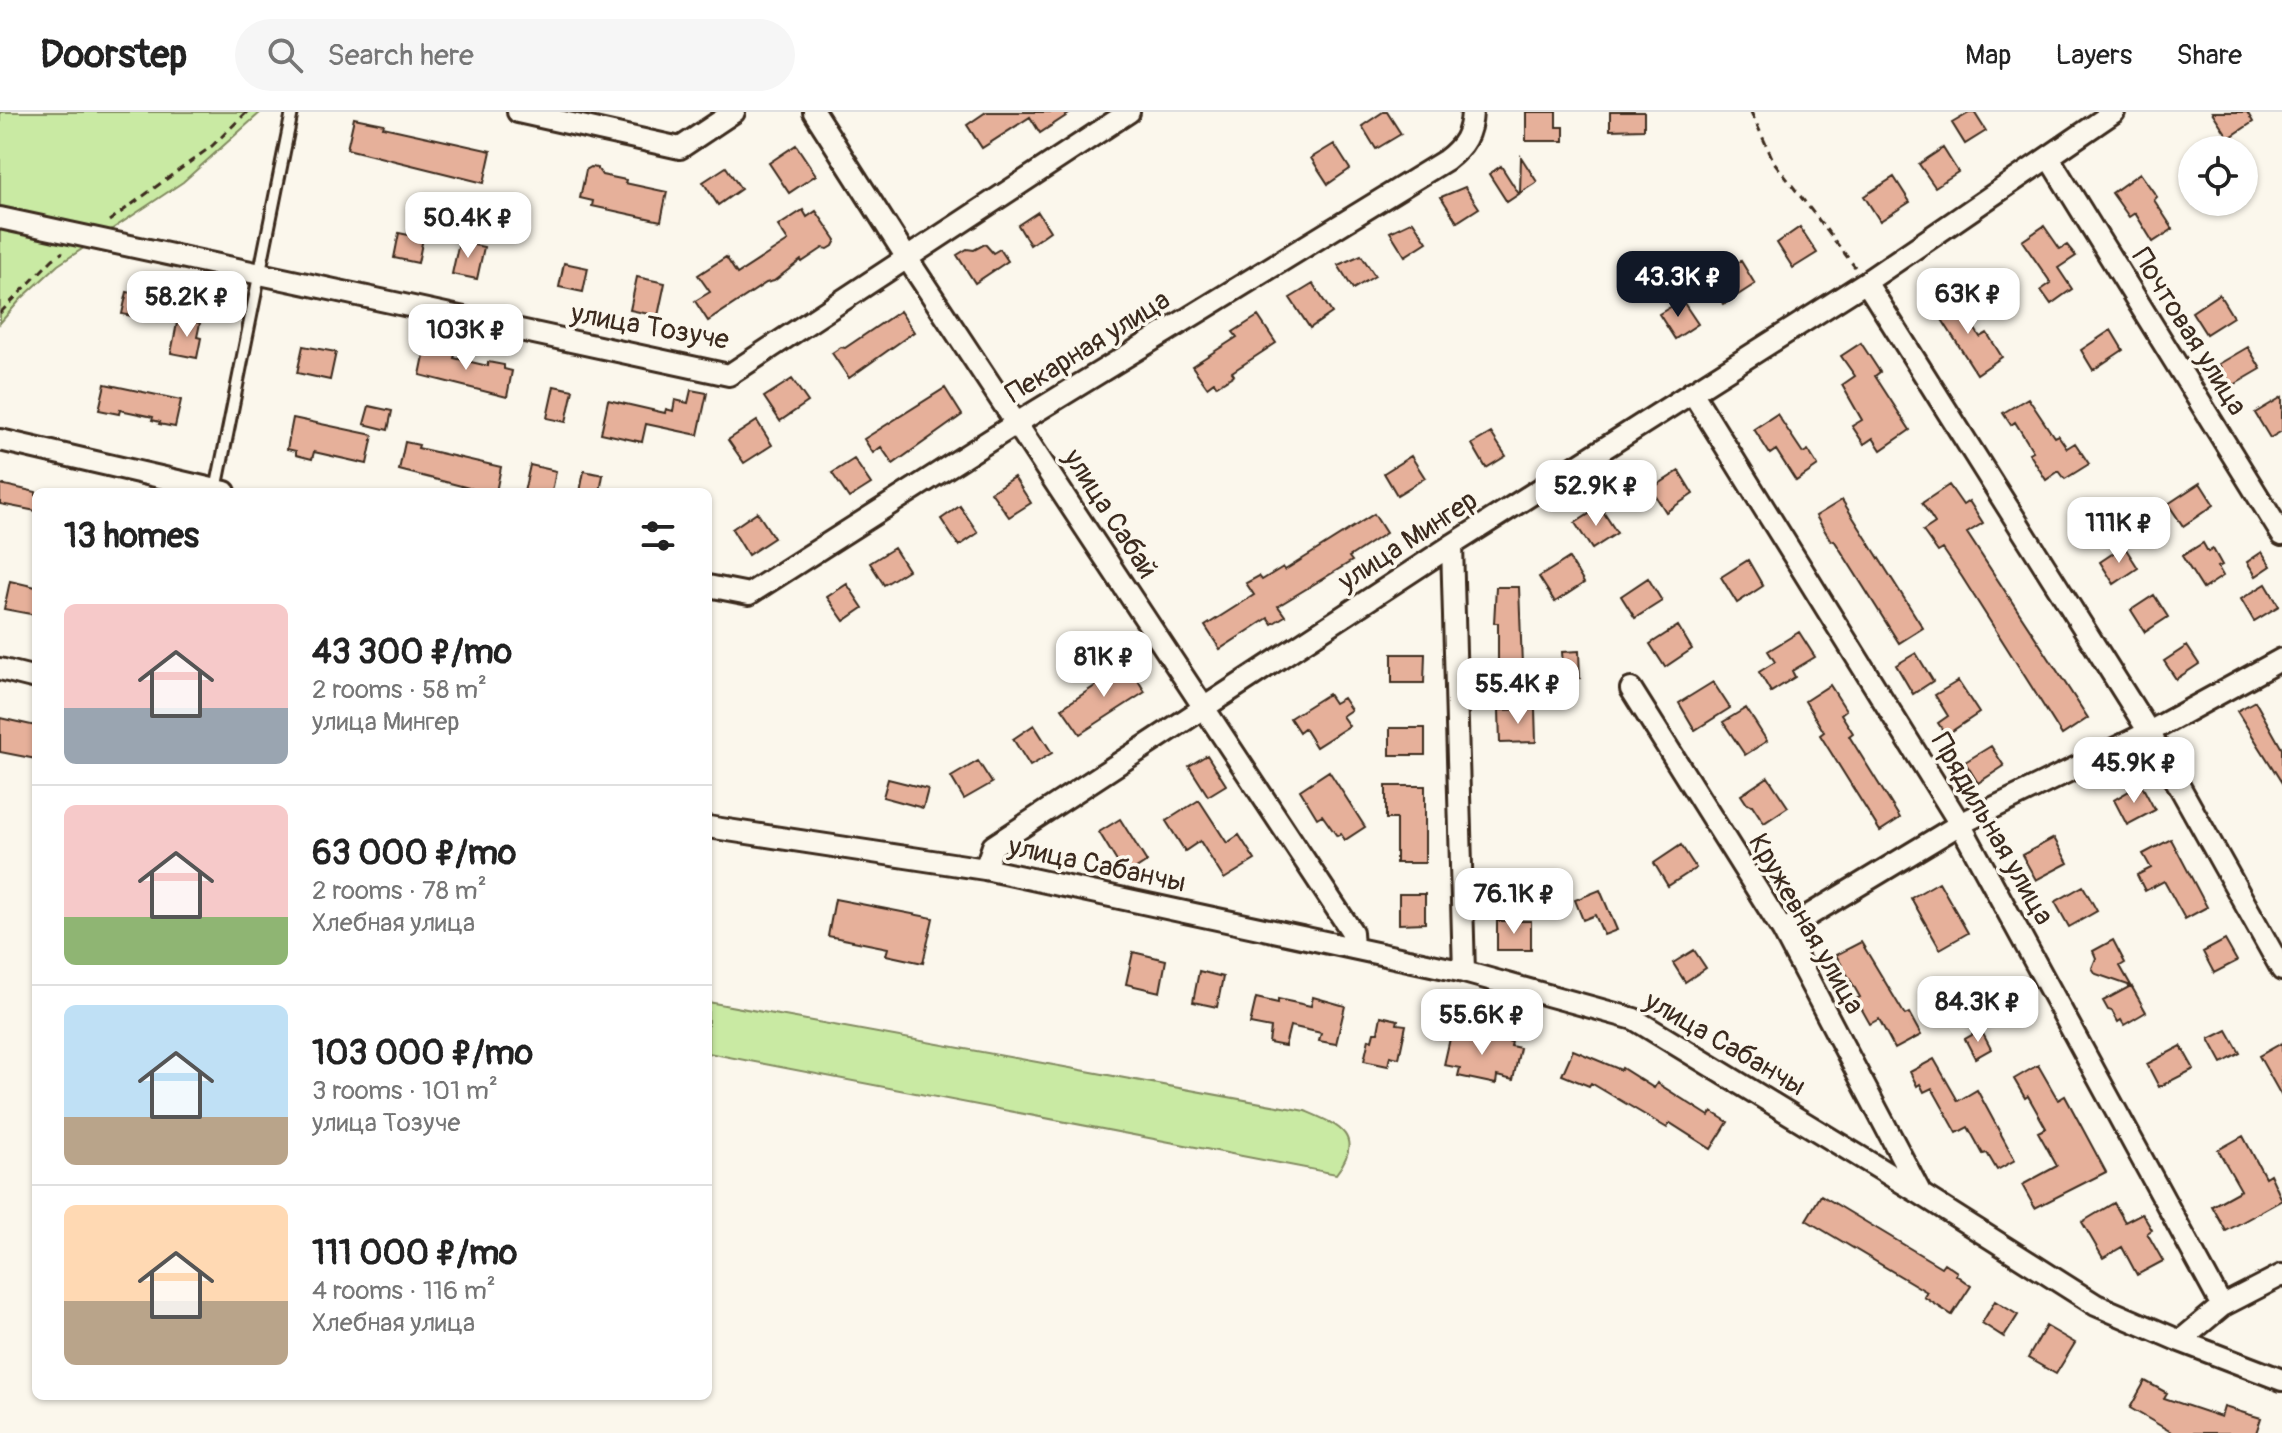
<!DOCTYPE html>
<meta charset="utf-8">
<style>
:root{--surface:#fff;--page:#f6f6f6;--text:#222;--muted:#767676;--line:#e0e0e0;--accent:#111827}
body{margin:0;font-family:Pangolin,sans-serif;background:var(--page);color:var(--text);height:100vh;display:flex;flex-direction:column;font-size:30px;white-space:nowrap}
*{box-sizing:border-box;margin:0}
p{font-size:26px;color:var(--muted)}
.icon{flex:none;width:44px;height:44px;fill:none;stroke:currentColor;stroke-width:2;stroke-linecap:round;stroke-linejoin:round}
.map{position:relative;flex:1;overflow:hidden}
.drawer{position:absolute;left:32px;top:376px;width:680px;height:912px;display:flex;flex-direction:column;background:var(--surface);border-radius:12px;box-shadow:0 2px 6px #0004}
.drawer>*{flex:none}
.tools{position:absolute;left:2178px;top:24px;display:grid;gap:16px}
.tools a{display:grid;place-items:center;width:80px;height:80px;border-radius:50%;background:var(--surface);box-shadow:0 2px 6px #0004;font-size:40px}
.price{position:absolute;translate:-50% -68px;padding:0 18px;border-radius:16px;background:#fff;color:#222;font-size:26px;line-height:52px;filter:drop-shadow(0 2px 4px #0008)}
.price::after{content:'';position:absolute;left:50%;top:48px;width:24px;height:18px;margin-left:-12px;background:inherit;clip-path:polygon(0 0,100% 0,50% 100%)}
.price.current{background:var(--accent);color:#fff}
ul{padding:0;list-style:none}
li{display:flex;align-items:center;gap:24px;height:200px;padding:0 32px}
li+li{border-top:2px solid var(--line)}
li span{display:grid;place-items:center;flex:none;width:224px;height:160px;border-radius:12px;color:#555}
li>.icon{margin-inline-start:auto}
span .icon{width:96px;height:96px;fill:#fffc;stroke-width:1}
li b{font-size:34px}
h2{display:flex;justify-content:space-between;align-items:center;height:96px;padding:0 32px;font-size:34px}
header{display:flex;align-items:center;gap:48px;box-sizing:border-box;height:112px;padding:0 40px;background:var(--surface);border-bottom:2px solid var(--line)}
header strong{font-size:38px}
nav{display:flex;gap:44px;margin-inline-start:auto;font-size:28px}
.search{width:560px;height:72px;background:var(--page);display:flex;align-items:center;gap:20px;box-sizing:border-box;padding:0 28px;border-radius:44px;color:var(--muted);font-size:30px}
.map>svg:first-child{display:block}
.green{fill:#c9eaa3;stroke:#828a60;stroke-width:2}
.building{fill:#e6b09a;stroke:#3b2a1e;stroke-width:2}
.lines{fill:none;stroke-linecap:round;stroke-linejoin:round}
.lane-casing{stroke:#3b2a1e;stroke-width:16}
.street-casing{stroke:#3b2a1e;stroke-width:26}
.path{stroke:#3b2a1e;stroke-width:3;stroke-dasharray:8 6;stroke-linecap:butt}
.lane{stroke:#fbf7ec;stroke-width:10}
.street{stroke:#fbf7ec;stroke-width:20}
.labels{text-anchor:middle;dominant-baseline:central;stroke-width:7;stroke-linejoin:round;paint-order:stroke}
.street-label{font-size:28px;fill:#3b2a1e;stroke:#fbf7ec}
</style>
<header>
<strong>Doorstep</strong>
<div class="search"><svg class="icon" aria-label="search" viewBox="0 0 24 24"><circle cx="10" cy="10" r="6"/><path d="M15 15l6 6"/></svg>Search here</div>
<nav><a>Map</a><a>Layers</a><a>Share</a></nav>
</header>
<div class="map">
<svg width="2282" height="1321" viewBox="0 0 2282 1321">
<rect width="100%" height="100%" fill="#fbf7ec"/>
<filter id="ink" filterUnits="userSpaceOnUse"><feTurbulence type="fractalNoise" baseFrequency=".0125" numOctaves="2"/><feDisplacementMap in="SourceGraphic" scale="16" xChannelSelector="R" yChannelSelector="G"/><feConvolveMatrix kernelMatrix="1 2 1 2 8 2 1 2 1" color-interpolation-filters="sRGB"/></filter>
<g filter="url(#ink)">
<path class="green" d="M0,0H261L183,70L58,153L21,187L0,211Z
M708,890L1305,999C1338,1013 1366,1023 1336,1062L708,941Z"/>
<path class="building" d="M986,0H1072L1040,21L1030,5L982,36L967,13Z
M1383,0H1387L1401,22L1376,37L1362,14Z
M1526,0H1556V15H1564V29H1526Z
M1610,0H1644V17L1610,18Z
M1971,0H1974L1986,19L1965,32L1952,11Z
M2212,0H2247L2253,10L2229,26Z
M354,6L384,12L383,15L491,39L484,71L347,37Z
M1334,32L1350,57L1328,72L1311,46Z
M796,33L816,63L789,81L769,51Z
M1943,36L1958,60L1935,75L1919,52Z
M1521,45L1537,70L1520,81Z
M1501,54L1519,82L1507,90L1489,62Z
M591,55L597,56L602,63L626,68L625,71L667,80L661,109L592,94L593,89L580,86L586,58Z
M726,55L741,77L718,93L703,70Z
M2140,61L2157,85L2154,88L2173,117L2153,130L2135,101L2129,105L2112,81Z
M1894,65L1910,90L1880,109L1864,84Z
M1465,75L1479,96L1457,110L1441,85Z
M803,98L807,105L816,99L836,128L833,134L828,137L823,136L802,150L801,148L774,169L766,171L708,209L695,189L710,180L698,163L726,145L737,162L788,129L778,114Z
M1038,100L1050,119L1030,133L1018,113Z
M1413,109L1427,130L1405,144L1390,120Z
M2044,114L2060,137L2067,133L2076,144L2058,156L2072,177L2051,192L2041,178L2051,171L2022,129Z
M1800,115L1817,141L1793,156L1777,131Z
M399,121L423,126L418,151L394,146Z
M459,130L484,135L477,167L452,162Z
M985,132L993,141L1000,137L1008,149L975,171L957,143L967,137L974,138Z
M1361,143L1375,164L1353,177L1338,153Z
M1741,149L1755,172L1724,192L1709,170Z
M564,151L588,156L583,180L559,175Z
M637,165L665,171L658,204L630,198Z
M1313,172L1332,201L1310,216L1290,186Z
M127,180L161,187L156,209L122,202Z
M2219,182L2233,205L2206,222L2192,200Z
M1953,183L1980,225L1987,221L2002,245L1977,262L1934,195Z
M1682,188L1698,212L1675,227L1659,202Z
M900,199L914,220L849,266L832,241L841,235L845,236Z
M1258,204L1276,231L1232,260L1234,263L1217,274L1214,270L1207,275L1192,254L1237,225L1233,220Z
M178,206L200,211L197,225L201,226L197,246L171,241Z
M2111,218L2123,238L2093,258L2081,238Z
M1861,231L1880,260L1875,264L1910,318L1881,338L1873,326L1864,332L1852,314L1862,308L1842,273L1855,264L1841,244Z
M303,234L336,240L330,268L297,261Z
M426,234L456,240L454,246L488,254V250L504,253V257L512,259L507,285L420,263Z
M2248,235L2261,257L2232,274L2219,252Z
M792,267L808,290L780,309L764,285Z
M105,272L181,288L175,315L159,312L160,310L152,308L153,305L120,298L119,302L99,298Z
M554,274L573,278L566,310L547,306Z
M945,276L962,303L893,352L881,335L873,341L864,327Z
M691,278L707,281L698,323L646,312L642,330L601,321L608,288L665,301L666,297L673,299L675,288L688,291Z
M2282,285V319L2270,326L2255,301Z
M2028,286L2054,325L2058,323L2067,336L2075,331L2089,352L2065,367L2059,359L2046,368L2029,341L2033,339L2015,310L2011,313L2003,301Z
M369,294L392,299L388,318L364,312Z
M1777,302L1803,341L1808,338L1818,354L1796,369L1776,338L1770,342L1754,317Z
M293,306L373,323L367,352L314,340L312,347L296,343V339L287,337Z
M757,309L772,333L744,351L728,328Z
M1491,321L1506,344L1486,356L1472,332Z
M405,330L419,333L418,336L501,355L496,380H472L473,377L399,358Z
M1411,344L1425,366L1397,383L1384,361Z
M854,347L871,372L849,386L832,361Z
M530,353L556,359L552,380H524Z
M584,359L603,363L600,380H580Z
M1679,359L1693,382L1666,400L1651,377Z
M1014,365L1031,391L1009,405L991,380Z
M2200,371L2214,393L2183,414L2168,392Z
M0,372L36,380V399L0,392Z
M1949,373L1963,393L1969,389L1983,411L1967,421L2088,606L2062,623L1962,465L1943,437L1938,440L1923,419L1935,411L1922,391Z
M1842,388L1923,516L1899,531L1834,428L1831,429L1816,404Z
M960,394L978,421L959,434L941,407Z
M1600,395L1617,421L1592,437L1575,411Z
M757,400L774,426L748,443L732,417Z
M1374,402L1386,421L1349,445L1352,449L1278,494L1285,504L1272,512L1268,506L1220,537L1205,514L1254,483L1246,471L1259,464L1262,468L1283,455L1285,458Z
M2203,431L2208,440L2213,437L2222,453L2218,455L2223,464L2203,477L2182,444Z
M2124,434L2138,456L2114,472L2100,450Z
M894,436L908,458L884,473L870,451Z
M2262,440L2271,454L2256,464L2247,450Z
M1569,446L1584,471L1555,490L1539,465Z
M1748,448L1763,474L1737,491L1721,465Z
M1648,466L1662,489L1635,506L1621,484Z
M10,469L36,475V503L4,497Z
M847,472L863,496L844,509L827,485Z
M2266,472L2279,494L2254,509L2241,487Z
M1496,475H1519L1522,553H1498V511H1494Z
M2154,483L2168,505L2145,520L2131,498Z
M1678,514L1692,537L1665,555L1650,532Z
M1799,520L1815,545L1792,559L1795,565L1771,580L1759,560L1775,550L1768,539Z
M2187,534L2199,552L2176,567L2164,549Z
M1579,539L1580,566L1564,567L1562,540Z
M1916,541L1933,569L1913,582L1896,553Z
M1392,542H1425L1424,571H1392Z
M1128,552L1145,580L1080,622L1062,596Z
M1958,569L1979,601L1946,623L1938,611L1948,604L1935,583Z
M1713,570L1730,596L1695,618L1679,591Z
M1830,573L1846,598L1841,602L1853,621L1849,624L1900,706L1880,719L1820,623L1824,620L1805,589Z
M1328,582L1334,591L1343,586L1351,598L1342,604L1349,614L1316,635L1304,616L1299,620L1290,606Z
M2255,589L2282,637V671L2237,599Z
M1746,596L1767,629L1745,643L1723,610Z
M1535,597L1536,630L1500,631L1499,598Z
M0,606L36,614V647L0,640Z
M1034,613L1052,641L1030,654L1013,627Z
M1390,616H1425V643H1390Z
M1991,634L2004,654L1978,671L1965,650Z
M1207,643L1226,673L1208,684L1189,654Z
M978,649L992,671L964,687L951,665Z
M1329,659L1365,715L1345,728L1341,722L1337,724L1322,703L1317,706L1300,678Z
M1768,665L1788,695L1764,711L1752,693L1747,692L1741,683Z
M888,667L928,677L923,696L883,685Z
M2141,672L2155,698L2127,713L2114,688Z
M1386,674H1425V751H1396V707H1386Z
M1199,688L1227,731L1239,723L1255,748L1224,767L1200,729L1185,739L1166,709Z
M1120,707L1147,750L1133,759L1119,753L1099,720Z
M2054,726L2068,751L2036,768L2022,743Z
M2171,727L2207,795L2185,807L2164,769L2145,779L2137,763L2151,756L2143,742Z
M1681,733L1696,756L1668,774L1654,751Z
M1939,770L1968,821L1940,837L1911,786Z
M2083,774L2097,799L2069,815L2055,790Z
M1600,778L1617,818L1604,823L1595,803L1583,808L1575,788Z
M1399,782H1425V811L1399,812Z
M835,787L933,806L923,851L886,843L888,836L828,824Z
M1497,809H1531V838H1497Z
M2113,828L2125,851L2120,854L2146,900L2124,913L2121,908L2118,910L2112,899L2108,898L2103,889L2131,874L2096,862L2092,856L2096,846L2093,839Z
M2225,828L2237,849L2214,861L2203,840Z
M1861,830L1905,903L1909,901L1921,923L1895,937L1879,907L1870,912L1856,887L1860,885L1836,843Z
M1694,838L1706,856L1685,870L1673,851Z
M1133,840L1166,848L1160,880L1126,872Z
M1199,859L1223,865L1217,895L1193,890Z
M1313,885L1345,894L1336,932L1319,929L1321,921L1290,914L1285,934L1269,931L1271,916L1250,912L1256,886L1278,891V887L1311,894Z
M1381,904L1398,908L1397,912L1406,913L1399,946L1390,944L1388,954L1364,949L1369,927L1372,928L1374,920H1378Z
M1981,918L1991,937L1975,946L1965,927Z
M2227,918L2240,941L2222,951L2209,927Z
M1461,919L1512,930L1511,934L1520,936L1513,968L1497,964L1496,972L1458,964L1460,956L1444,953L1451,922L1460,924Z
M2282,931V985L2259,944Z
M2181,934L2194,957L2159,975L2147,952Z
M1573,938L1621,958L1622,956L1654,976L1657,971L1709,1004L1712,1000L1728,1010L1711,1037L1670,1011L1667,1016L1591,971L1589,974L1562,963Z
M1934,947L1958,989L1977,978L2015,1048L1997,1058L1987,1041L1983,1042L1968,1015L1957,1021L1932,976L1924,980L1920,972L1917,974L1910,960Z
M2038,953L2058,988L2065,984L2106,1060L2035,1096L2022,1073L2057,1054L2038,1020L2046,1016L2028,984L2025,986L2014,967Z
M2243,1024L2265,1065L2270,1062L2282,1088L2226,1119L2212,1094L2241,1078L2218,1038Z
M1821,1083L1941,1155L1944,1151L1957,1160L1956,1163L1971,1174L1952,1203L1924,1185L1927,1180L1806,1108Z
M2114,1091L2125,1110L2142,1101L2152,1118L2147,1121L2163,1149L2137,1163L2122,1135L2103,1146L2082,1110Z
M1995,1189L2018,1203L2004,1225L1982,1211Z
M2046,1214L2075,1231L2056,1262L2028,1246Z
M2145,1269L2167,1281L2164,1286L2221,1305L2224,1295L2261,1306L2256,1321H2173L2130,1296Z"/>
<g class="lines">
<defs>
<path id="lane" d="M216,378L292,0"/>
<path id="street" d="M518,0L680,36L734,0
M814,0L907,146L1352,820L1353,836
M2049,46L2282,423
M0,106L729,263L1129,0
M1866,170L2149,620L2282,858
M1692,280L1960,712L2222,1194
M0,328L225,380
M1452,433L1464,860
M708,474L749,482L1017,311L1446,48C1464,34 1471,22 1472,0
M0,557L36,566
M1631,577L1783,819L1921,1082
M708,715L985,757L1464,860L1634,907L1921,1082L2096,1193L2180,1229L2282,1268
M985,757L993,734L1452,433L1866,170L2114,0
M1783,819L1960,712L2149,620L2282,547
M2180,1229L2222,1194L2282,1163"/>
</defs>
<use href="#lane" class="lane-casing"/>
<use href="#street" class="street-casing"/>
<path class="path" d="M1751,0L1774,50L1855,155
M109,109L212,34L247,0
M0,201L53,147L63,140"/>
<use href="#lane" class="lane"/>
<use href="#street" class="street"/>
</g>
</g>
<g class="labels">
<g class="street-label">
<text transform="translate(650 215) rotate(10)">улица Тозуче</text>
<text transform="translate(2189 220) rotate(58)">Почтовая улица</text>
<text transform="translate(1088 235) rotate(-32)">Пекарная улица</text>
<text transform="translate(1110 402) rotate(57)">улица Сабай</text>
<text transform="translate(1408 429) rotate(-33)">улица Мингер</text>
<text transform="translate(1992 717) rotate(60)">Прядильная улица</text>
<text transform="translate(1097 753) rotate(12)">улица Сабанчы</text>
<text transform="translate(1806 812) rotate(60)">Кружевная улица</text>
<text transform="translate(1725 932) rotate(30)">улица Сабанчы</text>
</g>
</g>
</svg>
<div class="tools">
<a><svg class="icon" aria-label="locate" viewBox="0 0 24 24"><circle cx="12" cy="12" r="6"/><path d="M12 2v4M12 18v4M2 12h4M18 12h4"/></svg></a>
</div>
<b class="price" style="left:468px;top:148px">50.4K ₽</b>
<b class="price current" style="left:1678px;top:207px">43.3K ₽</b>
<b class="price" style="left:1968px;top:224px">63K ₽</b>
<b class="price" style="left:187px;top:227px">58.2K ₽</b>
<b class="price" style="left:466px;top:260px">103K ₽</b>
<b class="price" style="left:1596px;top:416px">52.9K ₽</b>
<b class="price" style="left:2119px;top:453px">111K ₽</b>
<b class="price" style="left:1104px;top:587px">81K ₽</b>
<b class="price" style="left:1518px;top:614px">55.4K ₽</b>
<b class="price" style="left:2134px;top:693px">45.9K ₽</b>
<b class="price" style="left:1514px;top:824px">76.1K ₽</b>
<b class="price" style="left:1978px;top:932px">84.3K ₽</b>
<b class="price" style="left:1482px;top:945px">55.6K ₽</b>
<section class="drawer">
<h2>13 homes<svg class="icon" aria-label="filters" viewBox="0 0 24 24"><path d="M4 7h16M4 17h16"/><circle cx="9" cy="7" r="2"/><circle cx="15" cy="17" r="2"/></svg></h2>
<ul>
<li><span style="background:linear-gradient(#f6c9c9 65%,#9aa5b1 0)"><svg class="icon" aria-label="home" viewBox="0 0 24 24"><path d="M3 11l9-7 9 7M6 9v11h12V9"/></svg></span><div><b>43 300 ₽/mo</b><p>2 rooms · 58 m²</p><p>улица Мингер</p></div></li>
<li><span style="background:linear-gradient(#f6c9c9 70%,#8fb573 0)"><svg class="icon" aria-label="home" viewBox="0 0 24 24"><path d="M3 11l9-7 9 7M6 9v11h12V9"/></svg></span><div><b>63 000 ₽/mo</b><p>2 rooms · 78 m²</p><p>Хлебная улица</p></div></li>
<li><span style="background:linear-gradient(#bfe0f5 70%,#b9a48a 0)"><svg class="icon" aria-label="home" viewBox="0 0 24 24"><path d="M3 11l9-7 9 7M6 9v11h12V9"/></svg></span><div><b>103 000 ₽/mo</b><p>3 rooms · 101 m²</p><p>улица Тозуче</p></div></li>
<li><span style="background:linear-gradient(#ffd9b3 60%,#b9a48a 0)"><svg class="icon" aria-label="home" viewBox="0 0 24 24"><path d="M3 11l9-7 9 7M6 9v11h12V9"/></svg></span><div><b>111 000 ₽/mo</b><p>4 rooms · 116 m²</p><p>Хлебная улица</p></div></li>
</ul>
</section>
</div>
